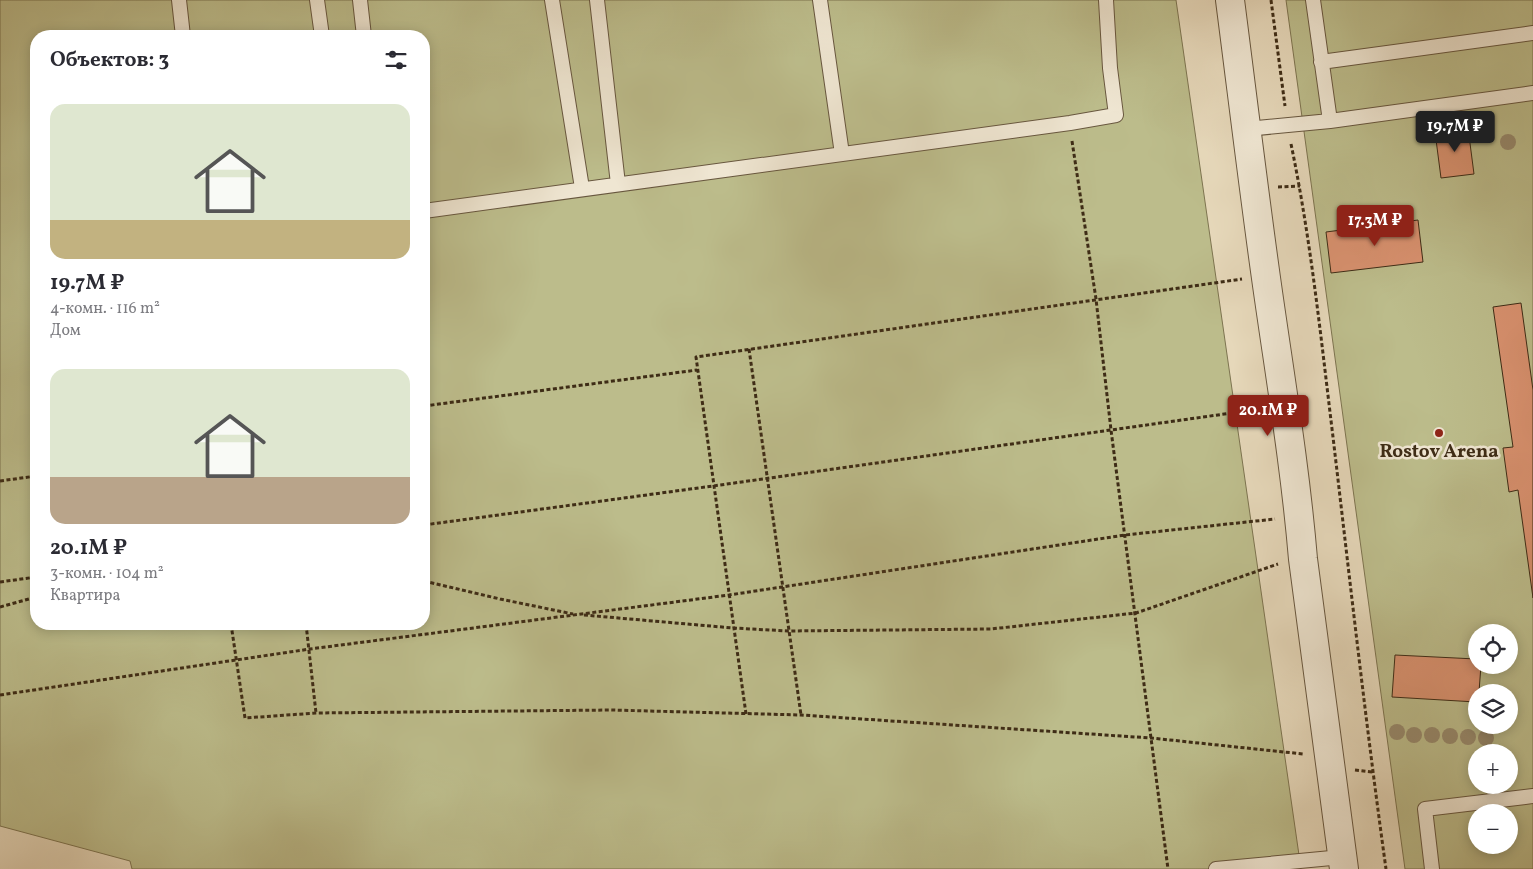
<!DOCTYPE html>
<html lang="ru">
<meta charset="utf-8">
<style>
:root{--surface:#fff;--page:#f7f7f7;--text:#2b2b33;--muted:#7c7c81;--accent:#8f2418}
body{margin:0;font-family:Vollkorn,serif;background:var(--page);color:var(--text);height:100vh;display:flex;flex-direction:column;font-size:19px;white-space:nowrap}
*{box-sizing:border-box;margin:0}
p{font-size:16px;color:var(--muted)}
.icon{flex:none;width:28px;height:28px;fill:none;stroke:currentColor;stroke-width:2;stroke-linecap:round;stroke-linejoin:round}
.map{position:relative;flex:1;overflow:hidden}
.drawer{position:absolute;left:30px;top:30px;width:400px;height:600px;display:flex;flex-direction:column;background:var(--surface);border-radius:20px;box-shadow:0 2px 12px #0003}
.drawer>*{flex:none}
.tools{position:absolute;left:1468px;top:624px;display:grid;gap:10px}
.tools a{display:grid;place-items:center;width:50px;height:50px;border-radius:50%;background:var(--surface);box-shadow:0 2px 12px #0003;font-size:25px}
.price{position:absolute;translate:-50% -42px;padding:0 11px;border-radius:5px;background:var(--accent);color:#fff;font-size:16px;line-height:32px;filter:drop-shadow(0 1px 2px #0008)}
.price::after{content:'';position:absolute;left:50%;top:30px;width:15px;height:11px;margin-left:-8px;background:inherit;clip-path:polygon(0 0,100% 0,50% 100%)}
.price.current{background:#222;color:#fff}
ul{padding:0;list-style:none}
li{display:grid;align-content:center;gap:10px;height:265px;padding:0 20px}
li span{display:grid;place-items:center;height:155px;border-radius:15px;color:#555}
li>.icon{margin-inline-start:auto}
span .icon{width:90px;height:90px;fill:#fffc;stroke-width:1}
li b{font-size:21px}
h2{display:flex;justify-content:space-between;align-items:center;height:60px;padding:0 20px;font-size:21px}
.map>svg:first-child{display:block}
.green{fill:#bcbc8b;stroke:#7d7450;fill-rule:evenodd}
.building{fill:#d8916f;stroke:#3e2c16}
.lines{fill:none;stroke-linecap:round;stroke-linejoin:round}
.lane-casing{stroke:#68573f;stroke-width:16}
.street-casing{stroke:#68573f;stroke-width:30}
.path{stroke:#3e2c16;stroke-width:3;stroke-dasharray:4 2.5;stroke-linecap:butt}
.lane{stroke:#efe6d2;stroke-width:14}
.street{stroke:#efe6d2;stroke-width:28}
.tree{fill:#97896c}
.poi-dot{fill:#8f2418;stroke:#efe6d2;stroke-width:2}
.labels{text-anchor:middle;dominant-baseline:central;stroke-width:5;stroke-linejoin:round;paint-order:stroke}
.poi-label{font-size:19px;font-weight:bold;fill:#3e2c16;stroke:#efe6d2}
</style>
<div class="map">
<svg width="1533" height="869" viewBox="0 0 1533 869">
<rect width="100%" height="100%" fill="#e6d8ba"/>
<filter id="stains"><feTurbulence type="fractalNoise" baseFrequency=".004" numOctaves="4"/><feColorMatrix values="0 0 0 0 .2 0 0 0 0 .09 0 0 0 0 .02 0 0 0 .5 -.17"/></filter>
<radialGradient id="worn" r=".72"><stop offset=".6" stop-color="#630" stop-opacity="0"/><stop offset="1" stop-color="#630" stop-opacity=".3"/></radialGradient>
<path class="green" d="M0,0H1176L1301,869H132L130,861L0,826ZM36,36H424V624H36Z
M1286,0H1533V869H1405ZM1476,632H1509V665H1476ZM1476,692H1509V725H1476ZM1476,752H1509V785H1476ZM1476,812H1509V845H1476Z"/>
<path class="building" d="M1468,128L1474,174L1441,178L1435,132Z
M1418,220L1423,262L1331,273L1326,232Z
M1521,303L1533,390V598L1518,490L1509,492L1503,448L1513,447L1493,307Z
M1395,655L1476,659V665H1481L1479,692H1476V702L1392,697Z"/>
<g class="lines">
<defs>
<path id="lane" d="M179,0L183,36
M317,0L322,36
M360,0L364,36
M552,0L582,188
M597,0L618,184
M820,0L842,154
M1313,0L1330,121
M1321,62L1533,33
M1247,129L1330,121L1533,93
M424,211L1070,123L1116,115L1110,68L1106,0
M1216,869L1342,857
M1432,869L1425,809L1533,796"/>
<path id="street" d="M1230,0C1242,93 1253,185 1266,278C1279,371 1295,464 1303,559L1344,869"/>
</defs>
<use href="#lane" class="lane-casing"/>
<use href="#street" class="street-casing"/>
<path class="path" d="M1271,0L1285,106
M1072,141L1096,299L1111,430L1168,869
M1291,144C1311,240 1321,339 1333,437C1350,581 1366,725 1386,869
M1278,187L1300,186
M749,349L801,715
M424,406L697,370
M0,481L36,476
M424,525L713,486L1260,409
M424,581L500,599L573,614
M0,582L36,577
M0,607L36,597
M584,615L733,628L788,631L991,629L1136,613L1278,564
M231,624L245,718L316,713L611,710L801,715L1151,738L1303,754
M306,624L316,713
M0,695L310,649L729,595L1125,535L1275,519
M746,714L696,357L1242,279
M1355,770L1372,772"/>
<use href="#lane" class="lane"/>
<use href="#street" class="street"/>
</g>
<g class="tree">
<circle cx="1508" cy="142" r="8"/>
<circle cx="1397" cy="732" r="8"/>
<circle cx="1414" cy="735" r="8"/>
<circle cx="1432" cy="735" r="8"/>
<circle cx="1450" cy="736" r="8"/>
<circle cx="1468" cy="737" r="8"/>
<circle cx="1486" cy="738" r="8"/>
</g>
<circle class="poi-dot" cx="1439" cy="433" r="5"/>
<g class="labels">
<g class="poi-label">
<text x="1439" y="452">Rostov Arena</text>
</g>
</g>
<rect width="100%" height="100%" filter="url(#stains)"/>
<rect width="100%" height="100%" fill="url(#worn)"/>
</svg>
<div class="tools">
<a><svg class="icon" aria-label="locate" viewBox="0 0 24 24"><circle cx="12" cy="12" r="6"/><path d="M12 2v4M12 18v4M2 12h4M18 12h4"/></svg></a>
<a><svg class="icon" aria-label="layers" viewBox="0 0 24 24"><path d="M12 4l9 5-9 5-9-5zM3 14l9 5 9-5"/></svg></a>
<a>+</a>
<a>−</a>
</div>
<b class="price current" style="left:1455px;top:153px">19.7M ₽</b>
<b class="price" style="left:1375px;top:247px">17.3M ₽</b>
<b class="price" style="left:1268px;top:437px">20.1M ₽</b>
<section class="drawer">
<h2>Объектов: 3<svg class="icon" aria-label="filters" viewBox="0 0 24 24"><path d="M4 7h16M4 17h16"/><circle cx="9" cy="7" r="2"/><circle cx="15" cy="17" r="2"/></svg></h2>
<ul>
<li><span style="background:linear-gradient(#dfe7d0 75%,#c2b280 0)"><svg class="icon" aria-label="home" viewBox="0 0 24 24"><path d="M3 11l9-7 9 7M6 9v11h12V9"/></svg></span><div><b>19.7M ₽</b><p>4-комн. · 116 m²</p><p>Дом</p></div></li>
<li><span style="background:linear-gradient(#dfe7d0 70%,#b9a48a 0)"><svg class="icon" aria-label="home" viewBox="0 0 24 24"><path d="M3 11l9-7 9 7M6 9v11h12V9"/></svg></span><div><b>20.1M ₽</b><p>3-комн. · 104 m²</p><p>Квартира</p></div></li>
</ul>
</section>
</div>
